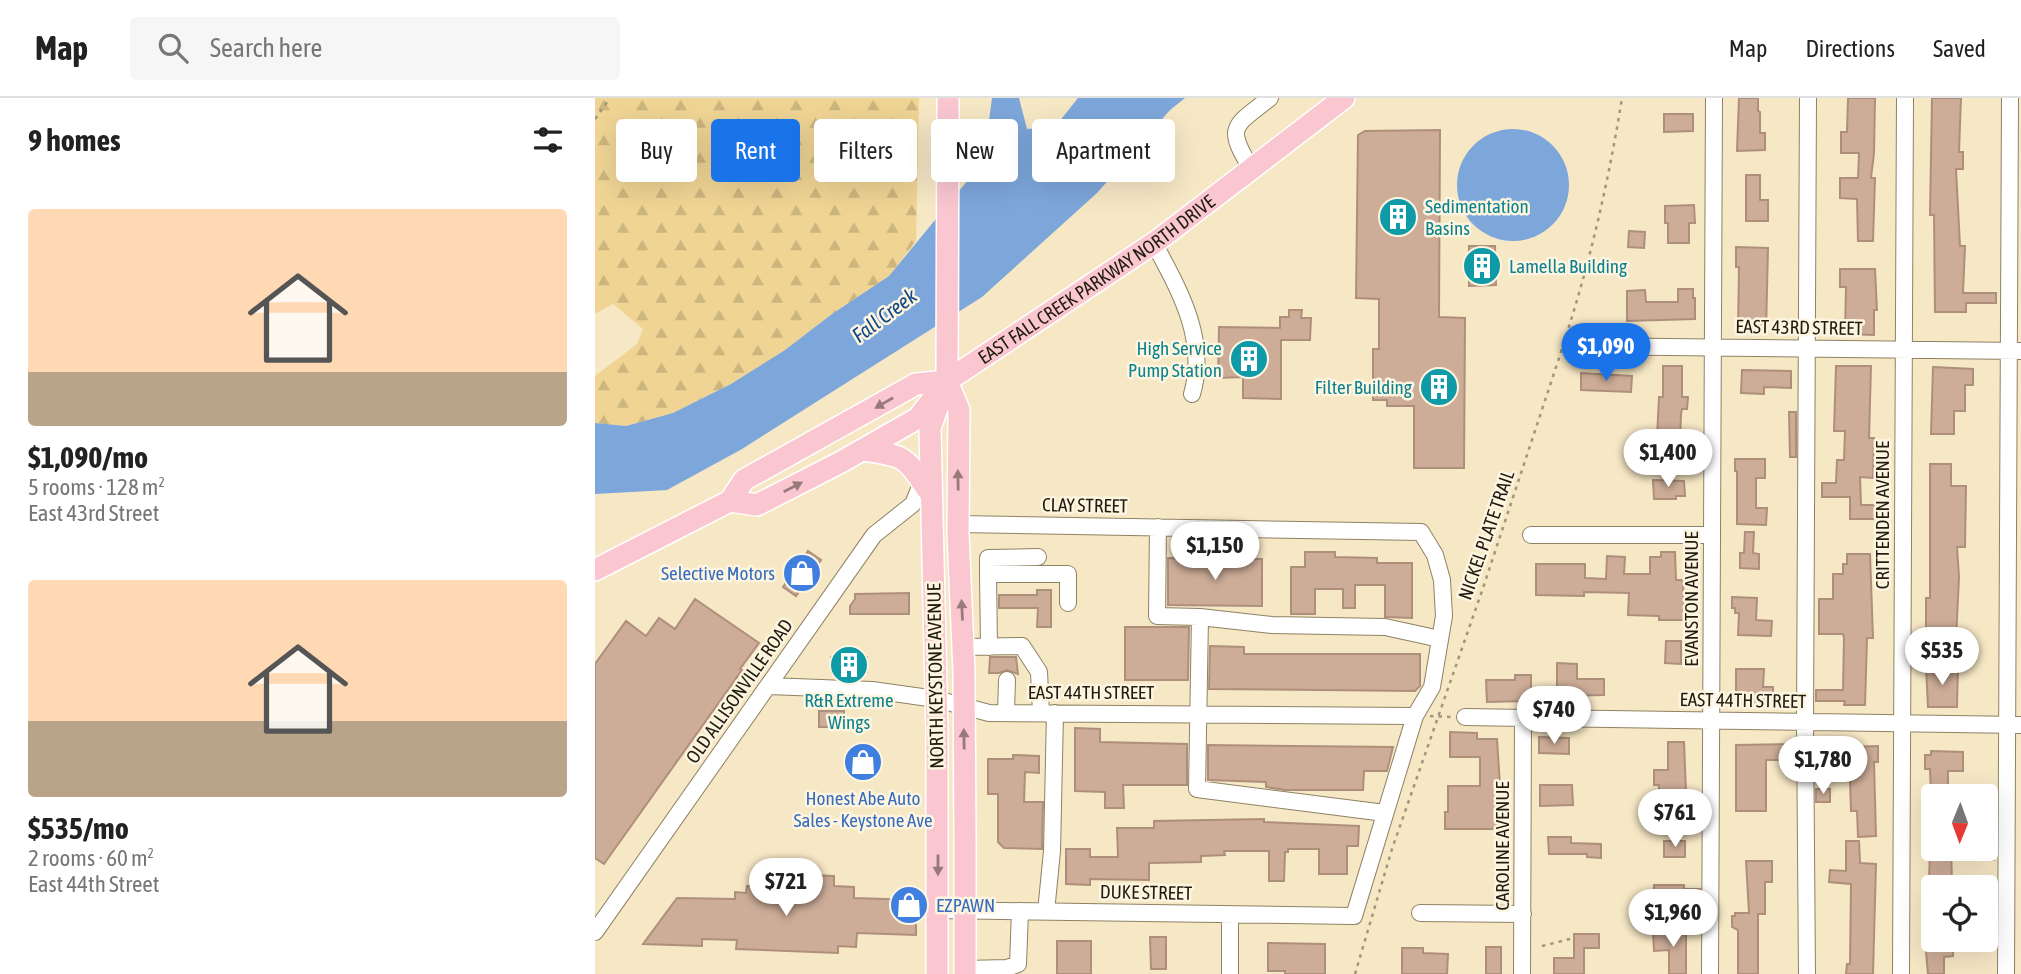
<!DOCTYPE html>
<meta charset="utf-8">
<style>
:root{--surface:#fff;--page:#f6f6f6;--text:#222;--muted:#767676;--line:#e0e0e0;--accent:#1a73e8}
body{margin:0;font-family:"Asap Condensed",sans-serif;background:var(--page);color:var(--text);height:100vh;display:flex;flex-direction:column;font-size:26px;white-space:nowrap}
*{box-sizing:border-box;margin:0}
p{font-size:23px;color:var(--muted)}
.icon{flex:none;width:38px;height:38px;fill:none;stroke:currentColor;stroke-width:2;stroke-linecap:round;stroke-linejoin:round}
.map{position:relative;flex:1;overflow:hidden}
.sheet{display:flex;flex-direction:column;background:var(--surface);width:595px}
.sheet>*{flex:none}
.hud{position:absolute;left:21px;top:21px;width:665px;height:63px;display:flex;gap:14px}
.needle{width:46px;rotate:181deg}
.tools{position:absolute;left:1326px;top:686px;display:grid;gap:14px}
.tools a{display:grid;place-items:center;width:77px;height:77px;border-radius:7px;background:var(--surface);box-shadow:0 7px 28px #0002;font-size:35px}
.price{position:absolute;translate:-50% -60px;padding:0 16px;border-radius:24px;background:#fff;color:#222;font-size:23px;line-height:46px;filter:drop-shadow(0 2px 4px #0008)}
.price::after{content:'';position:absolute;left:50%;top:42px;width:21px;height:16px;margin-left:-10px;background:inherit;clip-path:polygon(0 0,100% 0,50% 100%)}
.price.current{background:var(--accent);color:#fff}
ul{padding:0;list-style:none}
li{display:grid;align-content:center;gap:14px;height:371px;padding:0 28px}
li span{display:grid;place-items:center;height:217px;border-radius:7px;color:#555}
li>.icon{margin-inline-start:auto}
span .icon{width:126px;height:126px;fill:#fffc;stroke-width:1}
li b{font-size:30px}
h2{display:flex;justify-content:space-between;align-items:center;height:84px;padding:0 28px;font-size:30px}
.tag{padding:0 24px;border-radius:7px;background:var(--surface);box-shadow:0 7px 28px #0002;font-size:24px;line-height:63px}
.tag.current{background:var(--accent);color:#fff}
header{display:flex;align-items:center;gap:42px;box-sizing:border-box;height:98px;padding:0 35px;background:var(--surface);border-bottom:2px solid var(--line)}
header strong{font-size:33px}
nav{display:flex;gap:38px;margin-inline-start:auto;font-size:24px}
.search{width:490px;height:63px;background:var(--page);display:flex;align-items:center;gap:18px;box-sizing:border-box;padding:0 24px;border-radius:7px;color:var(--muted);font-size:26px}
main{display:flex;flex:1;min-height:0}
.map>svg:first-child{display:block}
.forest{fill:url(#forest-firs)}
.water{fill:#7da7db}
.building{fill:#cdad98;stroke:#ae8f7b;stroke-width:2}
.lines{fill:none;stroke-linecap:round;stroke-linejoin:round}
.minor-casing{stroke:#8f8263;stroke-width:18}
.major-casing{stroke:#fff;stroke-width:24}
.path{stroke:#a1967c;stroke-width:2.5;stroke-dasharray:3.5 5;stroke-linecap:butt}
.minor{stroke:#fff;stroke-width:16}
.major{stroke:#fac7d1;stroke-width:21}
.oneway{fill:#987a7a}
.labels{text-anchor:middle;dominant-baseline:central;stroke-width:5;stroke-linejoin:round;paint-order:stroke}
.culture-label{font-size:19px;fill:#0d838f;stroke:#fef5e1;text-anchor:start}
.street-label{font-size:19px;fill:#211c0f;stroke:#fef5e1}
.shop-label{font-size:19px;fill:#366cbe;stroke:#fef5e1;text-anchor:end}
.water-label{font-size:21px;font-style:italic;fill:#0f4887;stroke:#fef5e1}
</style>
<header>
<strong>Map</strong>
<div class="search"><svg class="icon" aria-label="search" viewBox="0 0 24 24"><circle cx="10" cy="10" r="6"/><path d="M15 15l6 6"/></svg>Search here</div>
<nav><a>Map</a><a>Directions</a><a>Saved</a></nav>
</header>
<main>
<section class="sheet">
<h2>9 homes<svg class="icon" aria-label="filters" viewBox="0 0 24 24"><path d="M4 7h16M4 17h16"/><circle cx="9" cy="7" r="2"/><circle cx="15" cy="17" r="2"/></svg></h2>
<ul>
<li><span style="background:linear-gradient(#ffd9b3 75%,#b9a48a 0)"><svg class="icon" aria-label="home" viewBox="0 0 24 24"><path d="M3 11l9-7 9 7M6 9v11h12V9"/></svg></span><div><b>$1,090/mo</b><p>5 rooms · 128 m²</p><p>East 43rd Street</p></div></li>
<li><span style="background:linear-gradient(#ffd9b3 65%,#b9a48a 0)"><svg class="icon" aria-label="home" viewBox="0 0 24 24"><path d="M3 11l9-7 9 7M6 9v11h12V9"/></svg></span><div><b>$535/mo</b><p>2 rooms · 60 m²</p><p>East 44th Street</p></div></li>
</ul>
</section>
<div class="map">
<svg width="1426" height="876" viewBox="0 0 1426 876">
<defs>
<pattern id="forest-firs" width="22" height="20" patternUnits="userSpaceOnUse" patternTransform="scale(1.75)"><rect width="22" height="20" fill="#efd494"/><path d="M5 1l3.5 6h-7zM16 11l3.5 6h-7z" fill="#cdb57e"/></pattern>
</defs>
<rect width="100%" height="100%" fill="#f6e7c5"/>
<path class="forest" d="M0,0H324L321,143L294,178L237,216L190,252L136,286L78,315L31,328L0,325V278L42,246L48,231L18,206L0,216Z"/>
<path class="water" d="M397,0H424L432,31L460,29L483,0H590L575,12L502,95L387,199L147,351L72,392L0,396V325L31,328L78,315L136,286L190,252L237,216L294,178L373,82L375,53L393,30Z
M862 87a56 56 0 1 1 112 0a56 56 0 1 1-112 0Z"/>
<path class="building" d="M1144,0H1163V13L1165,14V35H1170V52L1142,53Z
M1253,0H1280L1279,55L1276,80H1280L1278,143H1263L1262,101L1245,100V80H1263L1264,55H1246V34H1252Z
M1337,0H1366L1364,54H1368V71H1361L1365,148H1370L1368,195H1401V205H1371V214H1340L1339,117H1335Z
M1069,16H1098V33L1069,34Z
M845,32L844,219L870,220L869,370H819V308H792V302H778V251H784V201L761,200L763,37L770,33Z
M1151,77H1165V102H1173V123H1151Z
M1099,107L1100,125H1094V145H1073V125H1070V108Z
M1034,133L1050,134L1049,150L1033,149Z
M874,148H900L901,187L874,188Z
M1141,149L1173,150L1171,234H1143L1144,169H1141Z
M1245,171H1280L1282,212H1279V237L1250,236L1251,189H1245Z
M1083,191H1098V200H1100V221L1032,223V193L1050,192L1051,204H1083Z
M694,212H707L706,220H716L715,242H686V301L648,300V279L623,280L624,229L685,230V219H694Z
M1068,268H1087V299H1093L1092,311H1087L1086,316L1085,341L1062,340L1064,299H1068Z
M1241,268H1276L1274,340H1279L1278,380L1265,379L1266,407H1282V421H1255V399H1227V385H1241L1242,362H1249L1250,333H1239Z
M1338,269L1378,271V287H1370V313H1359V336H1336Z
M1147,272L1196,273V290L1169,289V296L1146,295Z
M986,275L1037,278L1036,294L986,292Z
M1194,314H1201V359H1195Z
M1140,361H1170V380H1161V410H1172L1171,427L1142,426V373H1140Z
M1335,366H1356V388H1371L1370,449H1362L1364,479L1361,542L1331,541V500H1335Z
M1058,382L1089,383L1090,398H1081V401H1059Z
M1150,434H1159L1158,455L1164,456V471L1145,470V455H1149Z
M213,453L226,462L201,498L188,489Z
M710,454H740V459L782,460V465H817V520L790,519V487H760V510H748V491H720V516H696V469H710Z
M1066,454H1080L1081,482H1088L1089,522H1064V518L1033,517L1034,495L989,494V498L941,497V466H990V480L1011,481L1012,458L1030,459L1029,476H1055V459H1066Z
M1252,456H1275L1278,540H1272L1270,607H1249L1250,603H1221V592H1248L1249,540L1248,536H1224V501H1238V476H1248V466H1252Z
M573,460L667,461V508L573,507Z
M442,492H456V529H442L443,510H404V497H442Z
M314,495V516H255V508L260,501V496Z
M1137,499L1162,500L1161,522L1177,523L1176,538L1143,537L1144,515H1140V510H1137Z
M100,501L164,545L145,571L147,572L9,766L0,760V566L31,523L51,538L64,520L80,531Z
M530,529H594L593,582H530Z
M1071,543H1086V566L1070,565Z
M615,548L649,549V556H825V588L820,593L614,591Z
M236,559H272V574H236Z
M395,559H421L423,576L412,572L404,575H394Z
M962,565L982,566V581H1009V597L962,598Z
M1331,569H1363L1362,609H1333Z
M1141,571H1169L1168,589H1178V606H1141Z
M920,577H936V603L892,604L891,582H920Z
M224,613H249V629H224Z
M480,630L505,631V644L592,646V687H528L529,710H510V694L480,693Z
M855,634L882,635V641H902L905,688L903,731H850V714H853V688H885V659H855Z
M944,639L974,640V656L944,655Z
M1073,644H1089L1091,694H1096L1095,706H1090V713L1063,712L1064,687H1059V672H1073Z
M1196,646V662H1171V713H1141V647Z
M613,647L798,649L792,673H769L768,692H690L671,689V684L613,682Z
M258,648L279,649V680H258Z
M1283,648V664H1279L1281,738L1263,739L1262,713H1256L1254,649Z
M1336,653L1368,654V673H1353V698H1336L1335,671H1330V657H1336Z
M418,657L444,658V675L430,674L429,704H448L447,751L409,750L403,744V696H393V661H418Z
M945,687H977L978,707L945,708Z
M1221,691H1235V704H1221Z
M669,721V724L764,728L763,748H752V776H724V751H693V754H690L689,783H674V753H629L630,757L606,758V764L554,765V782L495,781V787L471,786V751H495V759H523L522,730H559V723Z
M953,739H976V745L1006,746V760L992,759V756H954Z
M1069,743H1090V759H1069Z
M1251,743H1264L1265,765L1281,766L1278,876H1251L1252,866H1255L1256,786L1234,784L1235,772L1251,773Z
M1335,751H1356L1357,784H1334Z
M1383,751H1399V762H1383Z
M1151,763H1177V784H1170V816H1163V876H1143V832L1137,829V818H1140V815H1154Z
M186,776L239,778V788L259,789V800L321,802V837L262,835L261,849L243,848V855L141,851L142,842L107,841V848L48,846L82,800L140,801V794L151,795L152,788L185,789Z
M1059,787H1089V791H1105V799L1088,800V806L1059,807Z
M1091,832V876H1074V852L1059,853L1058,833Z
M979,836H1004V850H989V876H959V860H979Z
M555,839H571V871H556Z
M1330,842H1358V858L1349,859V876H1333Z
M462,843H496V876H462Z
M673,845L730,846V876H690V873H673Z
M891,849H906V876H891Z
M807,850H828V855L853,856L852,876H807Z"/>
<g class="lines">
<defs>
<path id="minor" d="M657,72C630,28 638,29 675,0
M559,145C584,192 613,241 597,296
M981,248L1426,253
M563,429L562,518L605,519L602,691L790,715
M936,437H1117
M393,476V460L443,459
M605,519L677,527L790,529L845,541
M368,549L427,548L444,574L446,615
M394,549L393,476H473V505
M174,588L277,592L341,601L394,615L820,618
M411,615L412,582
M870,619L1426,627
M343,812L759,818L820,618L837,589L849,518L847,482L840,457L826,434L363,426
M451,814L457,753L460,615
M825,815L928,816
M0,834L279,437L318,406L330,377
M370,871L412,870L423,866L425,813
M635,876V816
M927,876L928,620
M1115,876L1119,0
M1212,876L1210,624L1213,0
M1306,876L1310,0
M1411,876L1415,0"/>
<g id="major">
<path d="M352,283L364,312L363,435L369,574L370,742V876"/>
<path d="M268,352C314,358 310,360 335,395"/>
<path id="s1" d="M135,403L162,407L246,364L323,320L352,283L562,143L749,0"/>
<path d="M0,472L135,403L149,382L321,286L352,283"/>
<path d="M342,876V635L335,330L352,283L353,0"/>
</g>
</defs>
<use href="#minor" class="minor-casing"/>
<use href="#major" class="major-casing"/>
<path class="path" d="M0,21L15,0
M971,238C996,160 1014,81 1027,0
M835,618L857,619
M947,848L979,840
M760,876L797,751L888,490L967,251"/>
<use href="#minor" class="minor"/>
<use href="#major" class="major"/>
</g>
<defs><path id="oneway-solid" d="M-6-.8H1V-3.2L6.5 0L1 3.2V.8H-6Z" transform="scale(1.75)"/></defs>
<g class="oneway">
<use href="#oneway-solid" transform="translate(289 305) rotate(150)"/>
<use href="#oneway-solid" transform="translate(363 382) rotate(-91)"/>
<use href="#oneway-solid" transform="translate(198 389) rotate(-27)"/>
<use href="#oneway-solid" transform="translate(367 512) rotate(-93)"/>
<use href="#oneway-solid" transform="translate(369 641) rotate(-91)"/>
<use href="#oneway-solid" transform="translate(343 767) rotate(90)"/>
</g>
<defs>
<symbol id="building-disc" viewBox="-11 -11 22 22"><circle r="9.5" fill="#0f9aa8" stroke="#fef5e1"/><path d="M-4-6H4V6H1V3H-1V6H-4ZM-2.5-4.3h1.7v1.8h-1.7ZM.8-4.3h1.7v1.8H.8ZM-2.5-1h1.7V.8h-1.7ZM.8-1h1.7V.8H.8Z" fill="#fff"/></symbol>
<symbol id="shop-disc" viewBox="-11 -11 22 22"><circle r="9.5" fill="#3f7fe0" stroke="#fef5e1"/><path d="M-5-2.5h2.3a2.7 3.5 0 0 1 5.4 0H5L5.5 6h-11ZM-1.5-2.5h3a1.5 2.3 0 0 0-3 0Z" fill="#fff"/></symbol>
</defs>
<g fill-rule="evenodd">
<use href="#building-disc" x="781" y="97" width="44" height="44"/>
<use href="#building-disc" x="865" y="146" width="44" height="44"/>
<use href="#building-disc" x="632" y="239" width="44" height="44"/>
<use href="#building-disc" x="822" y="267" width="44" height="44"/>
<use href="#shop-disc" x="185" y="453" width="44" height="44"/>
<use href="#building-disc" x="232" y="545" width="44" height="44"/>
<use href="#shop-disc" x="246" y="642" width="44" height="44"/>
<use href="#shop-disc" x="292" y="785" width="44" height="44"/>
</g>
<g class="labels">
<g class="culture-label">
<text x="830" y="108">Sedimentation<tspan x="830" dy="22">Basins</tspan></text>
<text x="914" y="168">Lamella Building</text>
<text x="627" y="250" text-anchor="end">High Service<tspan x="627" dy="22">Pump Station</tspan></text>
<text x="817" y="289" text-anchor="end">Filter Building</text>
<text x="254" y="602" text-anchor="middle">R&amp;R Extreme<tspan x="254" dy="22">Wings</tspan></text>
</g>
<g class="street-label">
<text stroke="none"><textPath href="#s1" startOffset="438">EAST FALL CREEK PARKWAY NORTH DRIVE</textPath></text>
<text transform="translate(1204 229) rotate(1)">EAST 43RD STREET</text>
<text transform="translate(490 407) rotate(1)">CLAY STREET</text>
<text transform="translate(1287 417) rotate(-90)">CRITTENDEN AVENUE</text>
<text transform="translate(891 437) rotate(-71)">NICKEL PLATE TRAIL</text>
<text transform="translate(1096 501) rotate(-90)">EVANSTON AVENUE</text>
<text transform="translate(340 578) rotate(-91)">NORTH KEYSTONE AVENUE</text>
<text transform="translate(144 593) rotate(-55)">OLD ALLISONVILLE ROAD</text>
<text x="496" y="594">EAST 44TH STREET</text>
<text transform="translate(1148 602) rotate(1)">EAST 44TH STREET</text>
<text transform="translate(907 748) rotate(-90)">CAROLINE AVENUE</text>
<text transform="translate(551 794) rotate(1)">DUKE STREET</text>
</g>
<g class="shop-label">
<text x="180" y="475">Selective Motors</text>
<text x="268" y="700" text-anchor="middle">Honest Abe Auto<tspan x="268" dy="22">Sales - Keystone Ave</tspan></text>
<text x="341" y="807" text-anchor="start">EZPAWN</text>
</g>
<g class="water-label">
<text transform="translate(289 217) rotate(-37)">Fall Creek</text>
</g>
</g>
</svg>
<div class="tools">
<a><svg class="needle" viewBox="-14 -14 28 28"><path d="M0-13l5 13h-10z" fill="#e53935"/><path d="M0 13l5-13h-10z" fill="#767676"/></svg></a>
<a><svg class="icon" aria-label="locate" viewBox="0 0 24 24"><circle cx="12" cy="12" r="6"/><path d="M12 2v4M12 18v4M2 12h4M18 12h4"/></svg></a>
</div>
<b class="price current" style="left:1011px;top:285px">$1,090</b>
<b class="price" style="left:1073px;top:391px">$1,400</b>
<b class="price" style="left:620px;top:484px">$1,150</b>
<b class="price" style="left:1347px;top:589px">$535</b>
<b class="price" style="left:959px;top:648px">$740</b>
<b class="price" style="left:1228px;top:698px">$1,780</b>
<b class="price" style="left:1080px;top:751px">$761</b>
<b class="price" style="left:191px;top:820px">$721</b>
<b class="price" style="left:1078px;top:851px">$1,960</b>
<div class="hud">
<a class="tag">Buy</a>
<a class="tag current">Rent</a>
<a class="tag">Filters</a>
<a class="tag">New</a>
<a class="tag">Apartment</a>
</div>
</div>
</main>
